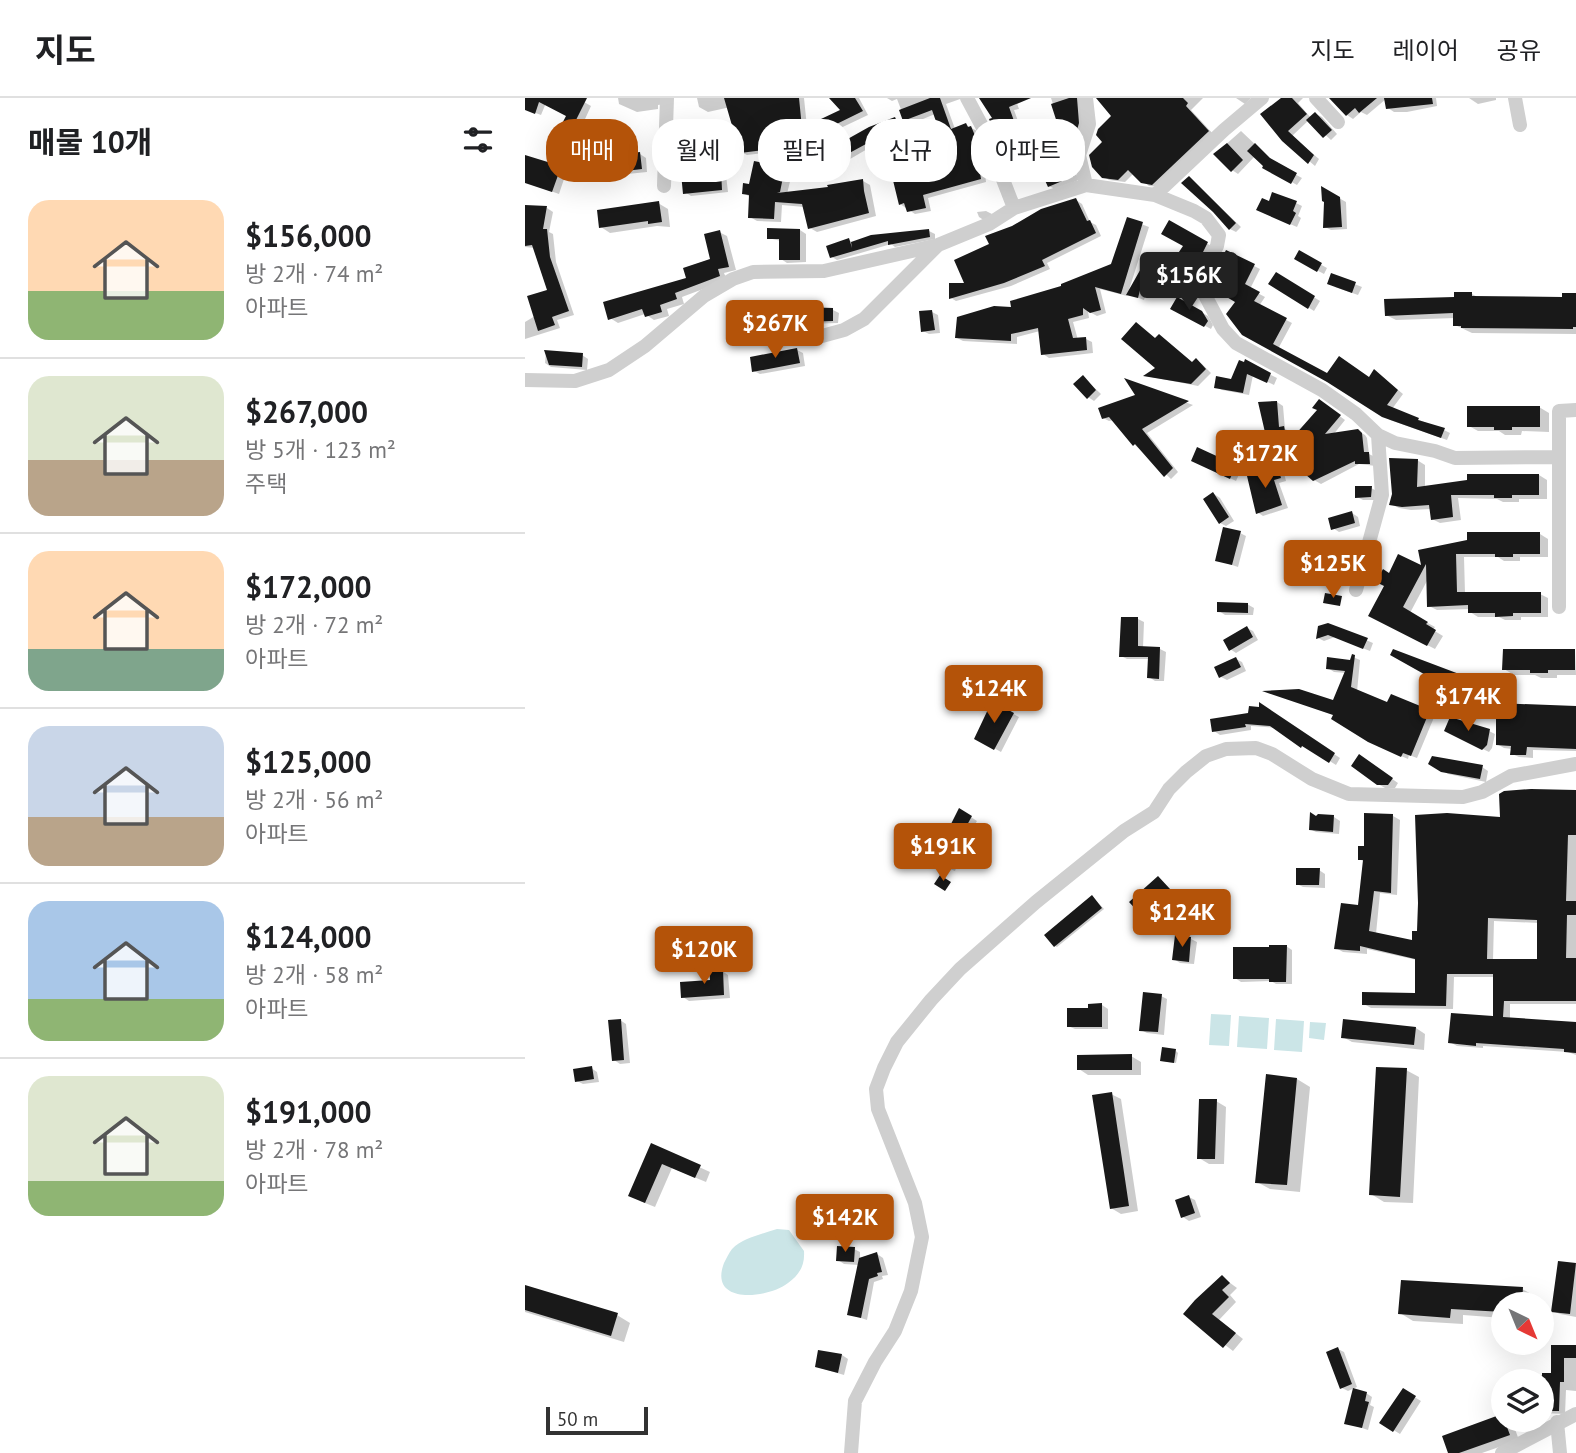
<!DOCTYPE html>
<html lang="ko">
<meta charset="utf-8">
<style>
:root{--surface:#fff;--page:#f2f2f2;--text:#202124;--muted:#757577;--line:#e0e0e0;--accent:#b45309}
body{margin:0;font-family:"PT Sans","Noto Sans KR",sans-serif;background:var(--page);color:var(--text);height:100vh;display:flex;flex-direction:column;font-size:26px;white-space:nowrap}
*{box-sizing:border-box;margin:0}
p{font-size:23px;color:var(--muted)}
.icon{flex:none;width:38px;height:38px;fill:none;stroke:currentColor;stroke-width:2;stroke-linecap:round;stroke-linejoin:round}
.map{position:relative;flex:1;overflow:hidden}
.panel{display:flex;flex-direction:column;background:var(--surface);width:525px}
.panel>*{flex:none}
.top-card{position:absolute;left:21px;top:21px;width:665px;height:63px;display:flex;gap:14px}
.needle{width:46px;rotate:137deg}
.fabs{position:absolute;left:966px;top:1194px;display:grid;gap:14px}
.fabs a{display:grid;place-items:center;width:63px;height:63px;border-radius:50%;background:var(--surface);box-shadow:0 7px 28px #0002;font-size:35px}
.scale{position:absolute;left:21px;bottom:18px;width:102px;box-sizing:border-box;padding-left:7px;border:4px solid #323232;border-top:0;font-size:19px;line-height:24px;white-space:nowrap;color:#323232;-webkit-text-stroke:5px #fff;paint-order:stroke}
.price{position:absolute;translate:-50% -60px;padding:0 16px;border-radius:7px;background:var(--accent);color:#fff;font-size:23px;line-height:46px;filter:drop-shadow(0 2px 4px #0008)}
.price::after{content:'';position:absolute;left:50%;top:42px;width:21px;height:16px;margin-left:-10px;background:inherit;clip-path:polygon(0 0,100% 0,50% 100%)}
.price.active{background:#222;color:#fff}
ul{padding:0;list-style:none}
li{display:flex;align-items:center;gap:21px;height:175px;padding:0 28px}
li+li{border-top:2px solid var(--line)}
li span{display:grid;place-items:center;flex:none;width:196px;height:140px;border-radius:21px;color:#555}
li>.icon{margin-inline-start:auto}
span .icon{width:84px;height:84px;fill:#fffc;stroke-width:1}
li b{font-size:30px}
h2{display:flex;justify-content:space-between;align-items:center;height:84px;padding:0 28px;font-size:30px}
.pill{padding:0 24px;border-radius:28px;background:var(--surface);box-shadow:0 7px 28px #0002;font-size:24px;line-height:63px}
.pill.active{background:var(--accent);color:#fff}
header{display:flex;align-items:center;gap:42px;box-sizing:border-box;height:98px;padding:0 35px;background:var(--surface);border-bottom:2px solid var(--line)}
header strong{font-size:33px}
nav{display:flex;gap:38px;margin-inline-start:auto;font-size:24px}
main{display:flex;flex:1;min-height:0}
.map>svg:first-child{display:block}
.water{fill:#cbe5e7}
.shadow{fill:#0003;fill-rule:evenodd}
.building{fill:#191919;fill-rule:evenodd}
.lines{fill:none;stroke-linecap:round;stroke-linejoin:round}
.minor{stroke:#cfcfcf;stroke-width:14}
</style>
<header>
<strong>지도</strong>
<nav><a>지도</a><a>레이어</a><a>공유</a></nav>
</header>
<main>
<section class="panel">
<h2>매물 10개<svg class="icon" aria-label="filters" viewBox="0 0 24 24"><path d="M4 7h16M4 17h16"/><circle cx="9" cy="7" r="2"/><circle cx="15" cy="17" r="2"/></svg></h2>
<ul>
<li><span style="background:linear-gradient(#ffd9b3 65%,#8fb573 0)"><svg class="icon" aria-label="home" viewBox="0 0 24 24"><path d="M3 11l9-7 9 7M6 9v11h12V9"/></svg></span><div><b>$156,000</b><p>방 2개 · 74 m²</p><p>아파트</p></div></li>
<li><span style="background:linear-gradient(#dfe7d0 60%,#b9a48a 0)"><svg class="icon" aria-label="home" viewBox="0 0 24 24"><path d="M3 11l9-7 9 7M6 9v11h12V9"/></svg></span><div><b>$267,000</b><p>방 5개 · 123 m²</p><p>주택</p></div></li>
<li><span style="background:linear-gradient(#ffd9b3 70%,#7fa58c 0)"><svg class="icon" aria-label="home" viewBox="0 0 24 24"><path d="M3 11l9-7 9 7M6 9v11h12V9"/></svg></span><div><b>$172,000</b><p>방 2개 · 72 m²</p><p>아파트</p></div></li>
<li><span style="background:linear-gradient(#c9d6e8 65%,#b9a48a 0)"><svg class="icon" aria-label="home" viewBox="0 0 24 24"><path d="M3 11l9-7 9 7M6 9v11h12V9"/></svg></span><div><b>$125,000</b><p>방 2개 · 56 m²</p><p>아파트</p></div></li>
<li><span style="background:linear-gradient(#a9c7e8 70%,#8fb573 0)"><svg class="icon" aria-label="home" viewBox="0 0 24 24"><path d="M3 11l9-7 9 7M6 9v11h12V9"/></svg></span><div><b>$124,000</b><p>방 2개 · 58 m²</p><p>아파트</p></div></li>
<li><span style="background:linear-gradient(#dfe7d0 75%,#8fb573 0)"><svg class="icon" aria-label="home" viewBox="0 0 24 24"><path d="M3 11l9-7 9 7M6 9v11h12V9"/></svg></span><div><b>$191,000</b><p>방 2개 · 78 m²</p><p>아파트</p></div></li>
</ul>
</section>
<div class="map">
<svg width="1051" height="1355" viewBox="0 0 1051 1355">
<rect width="100%" height="100%" fill="#fff"/>
<path class="water" d="M686,916L706,917L704,948L684,947Z
M714,918L744,920L742,951L712,949Z
M751,921L779,923L777,954L749,952Z
M785,924L801,925L799,942L784,940Z
M252,1131L264,1132L279,1153C280,1168 274,1177 263,1185C242,1201 183,1207 199,1165C201,1161 204,1155 207,1151C218,1140 237,1136 252,1131Z"/>
<path class="shadow" d="M0,0H52L66,8L55,32L46,28L44,18L21,5L16,17L0,11Z
M93,0H139L140,6L133,7V11L112,14L94,6Z
M172,0H209L210,8L183,14L174,9Z
M262,0H279L282,29L317,12L307,0H334L343,17L284,45L285,50L222,57L216,54Z
M362,0H438L421,6L430,31L441,27L452,33L466,68L459,66L461,84L403,100L406,113L390,116L375,106L367,70L356,73L350,70L344,50L301,75L295,71L359,25L379,45L388,50L417,36L410,16L386,26L380,22L372,1L367,3Z
M456,0H490L494,11L489,12L497,34L513,26L519,29L545,78L548,75L553,78L554,82L530,91L524,88L510,57L488,64L482,61L470,21Z
M526,0H556L558,34L544,39L538,36Z
M581,0H678L666,12L689,37L634,89L624,88L609,75L600,84L584,82L578,78L580,44L588,18Z
M711,0H726L720,6Z
M758,0H778L773,5L786,20L791,16L797,19L812,36L806,42L784,22L767,38L794,61L790,68L759,42Z
M806,0H911L912,8L882,14H869L863,10L861,1L842,17L836,14L828,21L822,17Z
M944,0H971V2L953,6Z
M716,33L751,66L777,80L772,87L739,69L730,58L713,76L707,72L690,56Z
M40,45L46,48L47,72H42L34,96L0,84V63L28,68Z
M546,46L552,49V70L549,68L542,48Z
M115,56L121,60L122,74L83,78L77,75Z
M231,65L260,71L267,75L262,96L338,83L345,87L351,118L292,134L285,130L279,109L257,107L256,124L232,123L225,119V99L219,95L226,88Z
M195,73L201,77L203,94L166,98L160,94Z
M665,80L716,129L711,134L705,131Z
M798,91L821,104L822,131L806,132L800,129V103Z
M551,102L557,106L565,124L571,127L576,138L522,165L525,171L486,188L431,203L426,200Z
M133,105L143,111L145,129L132,128L85,135L76,129Z
M745,105H771L777,108L773,118L776,120L772,129L739,115Z
M0,109L22,110L28,114L24,134L28,136L31,164L49,217L32,222L35,230L0,241V224L10,218L24,193L10,150L0,149Z
M461,113L467,116L460,123L454,119L452,114Z
M603,121L624,129L604,192L619,170L627,174L619,202L603,196L602,198L575,191L581,215L572,218L563,213L564,220L548,224L553,242L561,241L567,244L568,255L524,260L518,256L515,233L492,239V246L438,243L432,240L587,167Z
M645,124L688,149L682,160L678,157L653,193L647,189L661,148Z
M275,132L281,136V164L262,165L256,161V143L243,140Z
M404,133L410,136V141L370,149L366,146L312,162L307,159L324,142L328,145Z
M194,134L202,138L211,172L199,175L202,182L157,199L159,206L142,211L144,218L129,222L120,216L93,225L85,220L164,181L187,162Z
M702,154L735,171L725,191L740,199L734,208L767,225L753,251L802,277L844,281L855,277L878,296L867,311L919,332L925,335L922,342L865,322L805,283L718,236L713,203L712,168Z
M775,155L802,170L799,176L771,161Z
M752,176L795,203L789,213L746,185Z
M807,177L837,189L833,197L810,189Z
M947,196L954,200L1039,201L1051,196V236L947,235L930,227V220L871,222L861,217Z
M653,201L683,218L688,227L686,231L647,210Z
M308,212L314,215L313,225L251,227L244,224Z
M407,214L413,217L415,235L404,236L398,233Z
M631,242L668,265L671,262L677,266L686,275L673,288L621,278L633,270Z
M272,252L278,255L280,268L235,276L229,273Z
M21,254L57,257L63,261L62,272L26,269L20,265Z
M721,264L752,280L749,287L728,277L724,297L697,292L691,289L707,283Z
M558,279L576,296L569,303L563,299Z
M604,283L668,307L622,335L653,374L646,381L609,346L589,322L584,323L578,320L612,298Z
M752,304L758,308L760,331L764,333L767,343L800,307L820,322L808,337L833,333L840,337L842,340L844,356L850,359L851,368L834,366L796,386L789,382L743,342Z
M1014,309L1024,315V334L997,333L996,337H980L974,333H953L944,328Z
M892,362L900,367V390L1014,377L1022,382V401H994V404H978L972,401L933,400L936,422L915,425L907,421L906,411L886,412L874,410L866,406Z
M674,365L710,368L716,372L711,383Z
M753,371L759,375L761,383L754,385L763,410L738,418L732,414Z
M846,390L852,393V402H838L832,399Z
M689,396L695,400L709,423L701,428L695,425Z
M827,415L833,419L835,428L814,434L808,430Z
M715,435L721,438L713,469L692,462Z
M1015,436L1023,441V459H995V463H979L973,459H939L940,495L1015,496L1023,500V519H996V522H980L974,519H953L945,514V511L912,512L904,508L903,481L885,515L910,529L908,532L918,538L910,551L853,522L865,477L899,470L895,454Z
M834,446L839,449L837,458L815,460L809,456L808,448Z
M809,463L815,466L818,475L791,484L785,481Z
M722,506L729,510L728,517H700L694,513Z
M613,521L619,524L618,550L635,551L641,554L639,583H630L624,579L625,561H602L596,558Z
M803,526L848,545L845,553L810,539L799,543L793,540Z
M722,530L728,533L733,542L711,555L705,551Z
M1050,552L1051,577H1032V580H1016L1010,577H989L979,571Z
M828,559L835,562L832,594L863,606L867,598L910,617L892,660L884,657L883,661L851,647L809,604L821,575L809,574L803,570L826,563Z
M711,561L717,564L721,573L702,582L696,579Z
M908,579L949,583L955,587L949,600L913,585Z
M468,605L494,619L476,654L451,640Z
M736,607L815,660L811,667L752,630L726,628V632L695,637L689,633L725,617L736,610Z
M1051,610V653L1008,652V660L994,659L987,656V651L979,650L972,646Z
M964,633L970,636L967,650L964,654L927,636Z
M840,662L873,685L870,690H860L853,686Z
M905,665L957,669L963,673L961,684L923,676Z
M1051,694V906H985V921L1051,926V957L1043,954L958,948V950L932,948L925,944L970,920V879H929L928,911L846,910L839,906L891,897L892,862L842,851V856L818,854L811,850L834,808L840,764L834,761L840,750L868,718L875,722L872,797L855,795L851,836L889,845L894,834L977,721ZM969,823L1014,825L1013,863L968,862Z
M435,712L452,723L441,742L430,773L415,767Z
M809,719L815,723L814,736L791,734L785,731L792,720Z
M794,772L800,776V790L778,789L772,786Z
M633,780L650,796L624,820L618,816Z
M568,799L579,811L532,849L530,848Z
M652,839L666,841L672,844L669,866L655,865L649,861Z
M761,848L767,852V886H751L746,883L716,884L710,880Z
M197,873L203,877L205,900L164,903L158,899L187,884Z
M636,898L642,901L639,937L622,935L616,932Z
M577,907L583,911V931H550L543,928L564,912Z
M95,922L101,926L105,965L95,966L89,962Z
M891,930L900,936L899,952L827,944L818,939Z
M651,953L653,955L651,965L637,963Z
M606,958L616,964V977H563L554,971Z
M66,970L72,974L74,984L58,986L52,983Z
M881,972L894,979L888,1105L859,1104L846,1096Z
M772,981L785,989L775,1094L745,1091L732,1084Z
M586,996L596,1001L613,1113L596,1116L586,1110Z
M691,1003L701,1009L699,1066H684L674,1060Z
M126,1047L185,1074L181,1084L147,1070L130,1109L115,1103Z
M664,1099L670,1102L676,1119L664,1123L658,1119Z
M329,1151L335,1154V1161L352,1156L358,1160L363,1177L357,1178L358,1181L349,1184L342,1222L324,1216L334,1167L319,1166L313,1162Z
M1035,1165L1051,1167V1219L1035,1216L1028,1213Z
M697,1179L712,1190L705,1197L711,1204L694,1222L718,1241L708,1253L660,1216Z
M0,1189L92,1217L105,1225L99,1244L0,1214Z
M997,1191L1010,1198V1206H978V1220L938,1217V1226L888,1223L875,1215Z
M1028,1249H1051V1293L1041,1292L1040,1316L1017,1315V1283H1007L1006,1277H1028Z
M813,1251L819,1254L832,1289L823,1293L817,1290Z
M295,1254L317,1257L323,1261L319,1277L292,1269Z
M878,1292L896,1303L875,1336L857,1325Z
M841,1295L847,1299L845,1307L849,1309L843,1332L822,1325Z
M977,1318L978,1321L987,1323L994,1342L957,1355H925Z"/>
<path class="building" d="M0,0H62L40,44L41,70L36,69L27,94L0,85V57L26,65V47L41,18L14,4L10,16L0,12Z
M199,0H274L277,30L315,12L304,0H330L338,13L279,42L280,47L215,55Z
M405,0H415L426,31L441,25L443,29L446,28L462,67L459,68L452,55L456,81L398,97L401,110L382,114L379,105L374,107L364,66L348,71L341,46L293,72L287,61L344,29L370,19L382,48L386,46L387,49L415,35L407,12L378,23L374,12Z
M454,0H506L484,9L493,34L513,24L542,78L548,72L549,78L523,89L507,54L481,62L464,21L467,20Z
M544,0H552L554,25L552,32L536,37L526,6Z
M571,0H658L663,5L661,8L684,33L627,87L616,85L603,72L593,82L577,80L567,69L564,57L577,44L571,37L573,31L586,18Z
M756,0H767L782,16L763,33L789,57L783,66L757,43L735,16Z
M804,0H852L834,15L830,10L821,18Z
M859,0H907L908,6L861,11Z
M790,14L807,32L798,40L781,22Z
M702,45L718,62L706,74L688,56Z
M730,45L745,60L772,75L766,86L737,70L738,68L722,53Z
M115,54L117,71L76,76L74,59Z
M229,63L260,69L255,94L252,95L303,89L302,87L338,81L339,93L344,115L283,131L277,106L250,104L249,121L223,120L224,97L217,96L218,85L224,86Z
M196,71L197,92L158,96L156,75Z
M664,78L711,125L704,132L688,114L656,85Z
M796,88L815,99L817,129L798,130L799,104L797,103Z
M747,94L772,103L768,113L771,115L765,127L731,112L737,100L744,103Z
M551,100L562,123L565,122L571,135L517,162L520,168L479,185L424,201V185H439L429,162L464,146L460,138L487,128L516,111Z
M134,103L137,124L123,126V123L74,130L72,112Z
M0,107L22,108L18,131H22L25,159L44,213L27,219L30,227L13,233L2,198L22,192L7,147L0,148Z
M602,119L618,124L596,196L570,189L576,212L565,215L558,210V217L543,221L548,240L561,239L562,252L516,257L513,230L486,236V243L430,240L432,219L469,208L486,209L485,203L536,188V186L586,166Z
M644,122L683,144L676,158L671,156L647,191L635,182L658,148L636,136Z
M242,130L275,131V162H254V141H242Z
M404,131L405,139L363,147V143L305,160L301,148L324,140L327,150L326,144L346,137Z
M195,132L204,169L193,171L195,178L150,195L152,201L135,207L137,214L120,219L117,211L83,222L78,204L161,180L158,170L185,161L179,136Z
M701,152L730,166L720,186L735,194L729,203L762,220L748,246L802,275L814,258L844,279L849,271L873,292L862,307L894,320L893,322L920,330L916,340L857,319L802,284L717,237L701,216L710,204L695,195L710,168L696,162Z
M774,152L797,165L792,174L769,161Z
M618,167L621,169L613,200L601,197Z
M751,174L790,198L783,211L743,186Z
M806,175L831,184L827,195L802,186Z
M929,194H947V198L1037,199V195H1051V229H1048V231L936,230V228H928V215L860,218L859,201L929,199Z
M652,199L677,213L683,223L679,229L645,211Z
M278,209L308,210V223L243,225L242,212Z
M407,212L410,232L396,234L394,213Z
M611,224L630,240L634,236L667,264L671,260L681,271L666,286L618,278L630,270L596,241Z
M272,250L275,265L227,274L225,259Z
M19,252L58,255L57,269L24,267Z
M720,261L746,275L742,285L722,276L718,295L689,290L691,278L706,281L714,262L719,264Z
M558,277L571,292L562,301L548,286Z
M599,280L664,303L617,331L648,370L639,379L610,346L608,348L584,319L577,321L573,310L610,297Z
M794,301L816,317L800,336L833,331L837,335L839,354H844L845,366H830V363L788,383L742,343L733,304L752,303L754,329L759,328L762,343L761,347L792,312L787,310Z
M942,308H1015V329H987V332H969V329H942Z
M672,349L711,367L705,381L666,363Z
M864,360L893,361L892,389L942,382V376H1014V397H987V400H969V397H926L928,419L906,422L904,407L877,409L864,407L867,396Z
M753,369L756,380L749,382L757,407L731,416L722,378Z
M830,388H847L846,399L830,400Z
M688,394L704,419L694,426L678,401Z
M827,413L830,425L806,432L803,420Z
M698,429L716,433L707,467L690,463Z
M942,434H1015V456H988V459H970V456H931L932,494H1016V515H988V518L970,519V515H943V507L902,509L901,466L878,509L903,524L901,526L911,532L902,548L843,518L859,488L851,484L858,471L864,475L873,456L896,467L893,452L942,442Z
M834,444L831,455L807,457L806,446Z
M809,461L813,472L784,482L780,470Z
M800,495L817,498L815,508L798,505Z
M692,504L723,505V515L692,514Z
M596,519H613V548L635,549L634,581L622,580L623,559H594Z
M803,525L843,540L838,551L803,537L791,541L793,528Z
M722,528L728,539L704,553L698,542Z
M868,551L950,582L943,598L905,582L906,580L865,557Z
M978,551H1050V572H1023V575H1005V572H977Z
M827,556L830,557L826,589L862,604L866,596L905,612L886,658L878,655L876,659L843,644L806,621L808,617L737,593L774,591L808,602L820,573L801,571L802,559L825,562Z
M711,559L716,569L694,580L689,569Z
M467,603L489,615L469,652L449,641Z
M734,604L810,655L804,665L777,648L776,650L745,628L720,626L721,629L687,634L685,621L723,615L724,608L734,609Z
M971,605L1051,608V651L1002,649L1001,657H985L986,648L971,647Z
M925,619L965,631L962,647L957,652L919,633Z
M834,656L868,680L863,687H852L826,668Z
M907,658L958,667L955,681L916,674L903,666Z
M1006,691L1051,692V737H1043L1041,803H1051V817H1042L1041,860H1051V903H979L978,919L1051,924V955L1039,954V951L951,945V948L923,945L926,915L968,918V876H922L921,908L837,907V894L890,895V861L835,848V853L809,851L816,805L833,807L838,762H833V748H839V715L868,716L866,795L849,793L844,833L887,842V833H892L893,805L890,717L922,715L975,719L974,696L979,693ZM963,820L1012,822V861H962Z
M434,710L447,718L436,738L423,771L407,764Z
M785,714L791,718L793,716L809,717L808,734L784,732Z
M771,770H795L794,787H771Z
M415,777L426,784L420,793L409,786Z
M633,778L645,791L617,818L604,804Z
M567,797L577,810L529,849L519,837Z
M650,837L666,839L664,864L647,862Z
M744,847H762L761,884H744V881H708V849H744Z
M184,872H198L199,897L156,900L155,884L185,882Z
M618,894L637,896L633,934L614,933Z
M577,905V929H542V910H563V906Z
M96,921L99,962L87,963L83,922Z
M818,921L891,929L889,947L816,940Z
M637,949L651,951L649,965L635,963Z
M607,956V972H552V957Z
M67,968L69,981L50,984L48,971Z
M851,969L882,970L875,1099L844,1097Z
M741,976L772,980L762,1087L730,1085Z
M587,994L604,1108L585,1111L567,997Z
M674,1001H692L690,1061H672Z
M126,1045L176,1067L170,1080L137,1066L120,1105L103,1098Z
M664,1097L670,1115L656,1120L650,1102Z
M312,1148L330,1149L329,1164L311,1163Z
M352,1154L357,1174L352,1175L353,1178L344,1181L336,1220L322,1217L334,1160Z
M1033,1163L1051,1165L1045,1216L1026,1214Z
M697,1177L705,1185L697,1192L704,1199L687,1216L711,1235L698,1250L658,1216L670,1202Z
M876,1182L998,1189L997,1206H978V1214L926,1211L925,1220L873,1216Z
M0,1187L93,1215L86,1238L0,1212Z
M1026,1247H1051V1260H1039V1284H1035L1034,1313H1017V1275H1026Z
M813,1249L827,1286L815,1291L801,1254Z
M293,1252L317,1256L313,1275L290,1269Z
M828,1290L842,1294L840,1303L844,1304L837,1330L819,1326Z
M878,1290L891,1298L868,1334L854,1325Z
M977,1316L985,1337L934,1355H923L917,1338Z"/>
<g class="lines">
<path class="minor" d="M442,0L458,30L489,110
M791,0L813,24
M990,0L995,27
M561,87L554,57L564,26L561,0
M139,88L142,0
M630,97L699,32L737,0
M286,241L319,232L339,221L412,148
M0,282L50,283L84,272L120,248L179,198L208,181L228,174L299,173L413,147L464,126L489,110L561,87L630,97L669,113L681,120L694,137L692,148L673,184L698,231L711,245L797,292L831,316L853,337L870,345L910,353L930,360L1034,359
M831,492L857,397L853,337
M1034,509V313L1051,312
M1032,1324L1035,1355
M326,1355L330,1303L350,1264L370,1233L386,1193L397,1139L390,1105L353,1011L351,991L359,970L372,944L406,902L435,871L511,804L599,733L629,714L644,691L661,674L681,658L701,651L731,650L747,656L787,681L824,696L938,699L957,694L986,678L1051,666
M977,1355L1051,1316"/>
</g>
</svg>
<div class="fabs">
<a><svg class="needle" viewBox="-14 -14 28 28"><path d="M0-13l5 13h-10z" fill="#e53935"/><path d="M0 13l5-13h-10z" fill="#757577"/></svg></a>
<a><svg class="icon" aria-label="layers" viewBox="0 0 24 24"><path d="M12 4l9 5-9 5-9-5zM3 14l9 5 9-5"/></svg></a>
</div>
<div class="scale">50 m</div>
<b class="price active" style="left:664px;top:214px">$156K</b>
<b class="price" style="left:250px;top:262px">$267K</b>
<b class="price" style="left:740px;top:392px">$172K</b>
<b class="price" style="left:808px;top:502px">$125K</b>
<b class="price" style="left:469px;top:627px">$124K</b>
<b class="price" style="left:943px;top:635px">$174K</b>
<b class="price" style="left:418px;top:785px">$191K</b>
<b class="price" style="left:657px;top:851px">$124K</b>
<b class="price" style="left:179px;top:888px">$120K</b>
<b class="price" style="left:320px;top:1156px">$142K</b>
<div class="top-card">
<a class="pill active">매매</a>
<a class="pill">월세</a>
<a class="pill">필터</a>
<a class="pill">신규</a>
<a class="pill">아파트</a>
</div>
</div>
</main>
